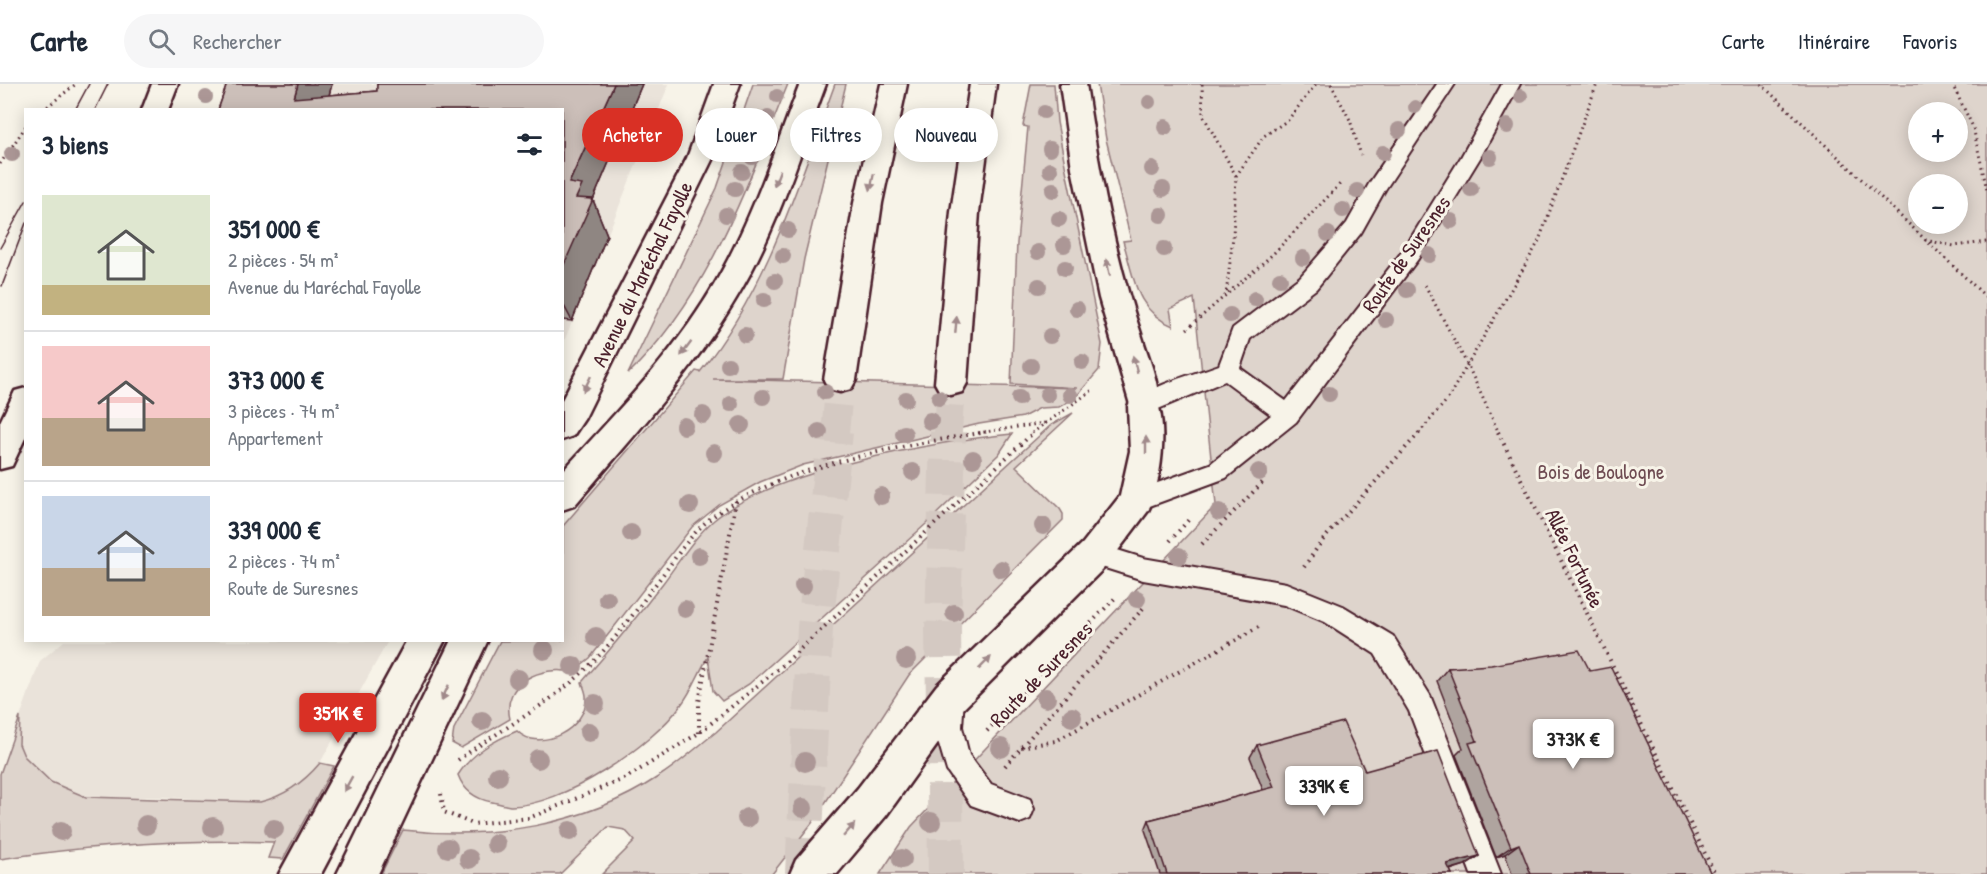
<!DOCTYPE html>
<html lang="fr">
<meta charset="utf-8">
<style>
:root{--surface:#fff;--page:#f6f6f7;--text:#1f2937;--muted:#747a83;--line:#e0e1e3;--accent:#d93025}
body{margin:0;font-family:"Patrick Hand",sans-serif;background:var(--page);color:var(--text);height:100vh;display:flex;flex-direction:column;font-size:22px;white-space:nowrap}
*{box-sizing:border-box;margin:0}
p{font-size:20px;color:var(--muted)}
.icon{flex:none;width:33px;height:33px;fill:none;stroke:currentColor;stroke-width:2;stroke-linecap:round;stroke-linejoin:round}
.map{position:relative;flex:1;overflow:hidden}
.sheet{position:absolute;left:24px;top:24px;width:540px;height:534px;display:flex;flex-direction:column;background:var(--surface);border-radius:0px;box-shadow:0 3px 15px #0003}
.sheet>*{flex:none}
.banner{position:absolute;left:582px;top:24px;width:570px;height:54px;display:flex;gap:12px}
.tools{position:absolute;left:1908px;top:18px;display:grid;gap:12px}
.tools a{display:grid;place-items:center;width:60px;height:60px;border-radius:50%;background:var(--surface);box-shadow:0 3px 15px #0003;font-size:30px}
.price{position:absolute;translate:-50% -51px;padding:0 14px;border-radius:6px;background:#fff;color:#222;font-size:20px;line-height:39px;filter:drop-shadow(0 2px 3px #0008)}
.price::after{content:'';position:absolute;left:50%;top:36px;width:18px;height:14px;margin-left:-9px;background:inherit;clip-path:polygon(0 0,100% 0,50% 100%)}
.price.on{background:var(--accent);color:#fff}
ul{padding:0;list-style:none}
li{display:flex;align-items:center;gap:18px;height:150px;padding:0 18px}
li+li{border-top:2px solid var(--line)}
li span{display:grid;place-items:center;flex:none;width:168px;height:120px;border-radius:0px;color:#555}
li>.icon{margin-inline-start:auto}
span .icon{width:72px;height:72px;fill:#fffc;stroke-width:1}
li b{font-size:26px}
h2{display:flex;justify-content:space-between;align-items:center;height:72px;padding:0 18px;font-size:26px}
.tag{padding:0 21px;border-radius:27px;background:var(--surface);box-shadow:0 3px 15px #0003;font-size:21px;line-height:54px}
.tag.on{background:var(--accent);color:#fff}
header{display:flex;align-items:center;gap:36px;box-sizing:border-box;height:84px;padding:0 30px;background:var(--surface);border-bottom:2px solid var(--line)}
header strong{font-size:28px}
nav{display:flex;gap:33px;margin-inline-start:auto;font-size:21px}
.search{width:420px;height:54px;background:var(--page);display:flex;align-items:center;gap:15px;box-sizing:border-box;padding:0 21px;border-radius:33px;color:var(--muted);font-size:22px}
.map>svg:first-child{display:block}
.built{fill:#eae3da}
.green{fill:#ded4cc;stroke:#947a7c;stroke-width:1.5;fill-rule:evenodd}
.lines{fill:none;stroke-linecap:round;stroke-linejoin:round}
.trunk-tunnel-far1{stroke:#d4c9c2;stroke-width:28;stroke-dasharray:28 14;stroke-linecap:butt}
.trunk-tunnel{stroke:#d4c9c2;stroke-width:36;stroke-dasharray:36 18;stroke-linecap:butt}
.service-casing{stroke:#4a1f2b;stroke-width:4}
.minor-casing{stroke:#4a1f2b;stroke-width:5}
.primary-casing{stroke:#4a1f2b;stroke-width:5}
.trunk-casing{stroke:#4a1f2b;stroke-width:5}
.path-far1{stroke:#4a1f2b;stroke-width:3;stroke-dasharray:1.5 4;stroke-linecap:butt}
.path{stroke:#4a1f2b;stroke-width:4;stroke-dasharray:1.5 5;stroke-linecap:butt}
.service{fill:#f7f3e8;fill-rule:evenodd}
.minor{fill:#f7f3e8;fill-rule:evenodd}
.primary{fill:#f7f3e8;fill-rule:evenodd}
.trunk{fill:#f7f3e8;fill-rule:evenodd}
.tram{stroke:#4a1f2b;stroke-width:1.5}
.tree{fill:#ac9796}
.wall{fill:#afa49f;stroke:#4a1f2b;stroke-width:1.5}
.shaded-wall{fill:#8f8682;stroke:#4a1f2b;stroke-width:1.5}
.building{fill:#ccbfb9;stroke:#4a1f2b;stroke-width:1.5}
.oneway{fill:#a0898a}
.labels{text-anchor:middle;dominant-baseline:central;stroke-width:6;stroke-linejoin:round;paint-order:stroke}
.street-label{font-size:21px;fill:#4a1f2b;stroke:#f7f3e8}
.park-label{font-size:21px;fill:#6f4c53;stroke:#f7f3e8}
</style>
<header>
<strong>Carte</strong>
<div class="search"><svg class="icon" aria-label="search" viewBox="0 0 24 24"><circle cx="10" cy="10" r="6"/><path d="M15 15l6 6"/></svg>Rechercher</div>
<nav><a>Carte</a><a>Itinéraire</a><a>Favoris</a></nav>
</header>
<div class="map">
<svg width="1987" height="790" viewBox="0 0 1987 790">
<rect width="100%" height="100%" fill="#f7f3e8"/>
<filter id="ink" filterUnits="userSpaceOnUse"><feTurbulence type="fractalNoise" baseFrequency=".0167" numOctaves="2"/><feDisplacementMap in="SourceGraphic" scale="12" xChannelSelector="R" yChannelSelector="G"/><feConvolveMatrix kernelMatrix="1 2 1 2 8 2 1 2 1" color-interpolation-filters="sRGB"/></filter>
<g filter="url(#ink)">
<path class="built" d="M239,0H669L563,260L562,26H231Z
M64,557H388L320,679L311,690L286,708L271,715L249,719L165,713H86L61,704L34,684L24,672L19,660L20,633L40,577Z"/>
<path class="green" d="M753,0H788C746,103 710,211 628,290L717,104Z
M835,0H846L804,175L783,295H713L1077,304L1011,300L1017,159L1028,43L1023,42L1031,0H1054L1057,38L1065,81L1102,260L1099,286L1075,314L1059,323L1040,324L1023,333L979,340L803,381L760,398L719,421L692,443L590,574L572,588C542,581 501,598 510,635L461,664L452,659L454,645L500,557L562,556L563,442L696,287L700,288C768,204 798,100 835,0Z
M1097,0H1987V790H880L911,743L1216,421L1194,214L1170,225L1173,242C1135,227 1134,192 1123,157L1131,156L1106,55ZM1918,28H1958V68H1918ZM1918,100H1958V140H1918Z
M1073,329L1016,382L1060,425L1063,430V436L909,591L812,739L772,790H602L635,757L625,746L608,743L560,790H381L403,746C490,756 584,742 658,693C679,680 697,663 716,648L1051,341Z
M1012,350L999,370L926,440L749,600L722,617L713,607L708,573C699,588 692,607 681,621C652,662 561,723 510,722C504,721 498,719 492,718C475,715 464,707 458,691C472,669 493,657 517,647C540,670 588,644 586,612C586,608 583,602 582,598C610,566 637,533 663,499C679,478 693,454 714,436C773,387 935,357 1012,350Z
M20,633L19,660L24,672L51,698L74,708L86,713L260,718C285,712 304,698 320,679L334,682L283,775L268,774L274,758C182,755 92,761 0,775V690Z"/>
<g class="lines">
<path class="trunk-tunnel-far1" d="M835,349L840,296
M948,349L951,299"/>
<path class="trunk-tunnel" d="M803,790L815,544L835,348
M946,790L943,544L948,348"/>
<defs>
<path id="service" d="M1437,0H1455L1385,106L1361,149L1316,205L1250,255L1240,284L1286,317L1404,165L1461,73L1502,0H1520L1480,74L1418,175L1296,338L1226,394L1136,427L1127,424L1124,417L1127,410L1210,380L1271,331L1225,297L1144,331L1136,329L1133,322C1142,303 1198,289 1219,281L1233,244L1300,193L1347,139L1370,98Z
M1095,459L1143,474L1286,499L1343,522L1393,552L1430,611L1501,790H1471L1409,627L1375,570L1325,538L1284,521L1143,496L1086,478L1082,470L1086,462Z
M950,600L960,604L964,613L962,643L969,671L991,700L1030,715L1034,725L1030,735L1020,739L971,721L947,687L934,643L936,613L940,604Z"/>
<path id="minor" d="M714,0H740L713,74L585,334L573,352L562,356V316L687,74Z
M407,556H445L321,790H279Z"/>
<path id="primary" d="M152,0H178L168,26H142Z
M26,304V352L12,382L0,385V338L15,307Z
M1144,309L1155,313C1169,340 1161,400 1148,427L1107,481L963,625L886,732L837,790H790L796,776L858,704L937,601L1083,459L1120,412L1130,367L1128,322L1133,313Z"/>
<path id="trunk" d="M800,0H826C802,64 782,130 750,190C703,277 637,348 574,422L562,426V388C620,324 682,262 723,185C755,126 776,62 800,0Z
M881,0H907L882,119L856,296L851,305L840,308L829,305L824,296L854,119Z
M970,0H996L979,128L967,299L962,308L951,311L940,308L935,299L951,128Z
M1060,0H1086C1099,87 1115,173 1143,256C1149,276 1165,311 1155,331L1144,335L1133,331L1099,214L1072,84Z
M451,556H488L378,790H337Z"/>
</defs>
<use href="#service" class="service-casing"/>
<use href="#minor" class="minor-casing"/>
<use href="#primary" class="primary-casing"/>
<use href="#trunk" class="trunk-casing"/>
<path class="path-far1" d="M1202,0L1203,31L1236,92L1233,153L1226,211
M1331,0L1350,36L1361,71
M1761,0L1987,214
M1952,0L1973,43L1987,106
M43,26L76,0
M0,80L26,42
M1236,92L1264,52L1288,36L1316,0
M1925,156L1954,162L1987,158
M1425,201L1468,282L1499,349
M1187,245L1273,170L1341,99
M978,349L1045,339
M1032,349L1094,305
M1419,349L1447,316L1538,159L1597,0"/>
<path class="path" d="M1498,348L1715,790
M1170,457L1191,433
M1202,460L1264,397
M1304,483L1322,457L1420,348
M987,647L1117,512
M699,649V618L736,417
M1021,663L1056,657L1262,541
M458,676C502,644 552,620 590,581C619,552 642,518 667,485C681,466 695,445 715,431C785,381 901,362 986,348
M1005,682L1146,521
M441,710L444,728L473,740L529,734L626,694L699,649L783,581L1034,348"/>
<use href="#service" class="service"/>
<use href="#minor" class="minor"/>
<use href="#primary" class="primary"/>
<use href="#trunk" class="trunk"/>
<path class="tram" d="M75,26L89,0
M95,26L108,0
M0,164L26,117
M2,202L26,139"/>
</g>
<g class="tree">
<circle cx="777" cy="12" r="7"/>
<circle cx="1521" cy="12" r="7"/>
<circle cx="206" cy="13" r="7"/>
<circle cx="1149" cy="18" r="7"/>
<circle cx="1415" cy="23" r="7"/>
<circle cx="1044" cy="28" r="7"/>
<circle cx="768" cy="33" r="7"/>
<circle cx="1507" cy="42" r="8"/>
<circle cx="1165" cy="43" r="8"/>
<circle cx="1399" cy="46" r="8"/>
<circle cx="1050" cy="65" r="8"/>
<circle cx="1383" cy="69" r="8"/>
<circle cx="12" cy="70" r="8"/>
<circle cx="752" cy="73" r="8"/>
<circle cx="1490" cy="73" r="8"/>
<circle cx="1152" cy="85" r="8"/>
<circle cx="1050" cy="86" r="8"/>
<circle cx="742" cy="88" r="8"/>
<circle cx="735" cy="105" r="8"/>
<circle cx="1163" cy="105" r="8"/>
<circle cx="1471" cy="105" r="8"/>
<circle cx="1053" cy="106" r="8"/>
<circle cx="1357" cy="107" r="8"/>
<circle cx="1343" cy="126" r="8"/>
<circle cx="726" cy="131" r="8"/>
<circle cx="1161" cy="131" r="8"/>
<circle cx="1059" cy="135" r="8"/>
<circle cx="1451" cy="137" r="8"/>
<circle cx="788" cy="146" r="8"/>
<circle cx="1328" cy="150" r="8"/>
<circle cx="1064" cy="161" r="8"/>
<circle cx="1164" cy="165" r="8"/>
<circle cx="1038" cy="168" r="8"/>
<circle cx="1429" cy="171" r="8"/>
<circle cx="783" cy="172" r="8"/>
<circle cx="1303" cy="174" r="8"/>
<circle cx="1065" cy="184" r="8"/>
<circle cx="1280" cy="195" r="8"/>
<circle cx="775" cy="197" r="8"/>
<circle cx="1039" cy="202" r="8"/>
<circle cx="1407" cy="206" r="8"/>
<circle cx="1255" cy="215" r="8"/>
<circle cx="764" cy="216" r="8"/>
<circle cx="1077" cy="225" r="8"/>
<circle cx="1230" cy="231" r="8"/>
<circle cx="1386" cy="236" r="8"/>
<circle cx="745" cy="251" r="8"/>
<circle cx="1050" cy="252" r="8"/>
<circle cx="1082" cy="278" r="8"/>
<circle cx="728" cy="281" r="8"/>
<circle cx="1031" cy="282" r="8"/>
<circle cx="825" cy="308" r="8"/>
<circle cx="1329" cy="310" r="8"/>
<circle cx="1047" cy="311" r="8"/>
<circle cx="1070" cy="311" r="8"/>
<circle cx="763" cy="313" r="8"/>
<circle cx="939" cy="314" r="8"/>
<circle cx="1019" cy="314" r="8"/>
<circle cx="906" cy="315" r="8"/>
<circle cx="731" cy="320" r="8"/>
<circle cx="703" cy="331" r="9"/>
<circle cx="930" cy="337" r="9"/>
<circle cx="741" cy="341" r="9"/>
<circle cx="684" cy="342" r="9"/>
<circle cx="819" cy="348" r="9"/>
<circle cx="904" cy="350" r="9"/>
<circle cx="714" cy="369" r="9"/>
<circle cx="973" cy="375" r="9"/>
<circle cx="913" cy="388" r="9"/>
<circle cx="1259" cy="388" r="9"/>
<circle cx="881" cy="412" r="9"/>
<circle cx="690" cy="421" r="9"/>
<circle cx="1219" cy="428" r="9"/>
<circle cx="1043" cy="442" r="9"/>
<circle cx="631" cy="449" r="9"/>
<circle cx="699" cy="472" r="9"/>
<circle cx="1179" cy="472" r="9"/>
<circle cx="1001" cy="485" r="9"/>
<circle cx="803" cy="502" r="9"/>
<circle cx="607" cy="515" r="9"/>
<circle cx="1137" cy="515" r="9"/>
<circle cx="685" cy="525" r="9"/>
<circle cx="954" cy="529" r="9"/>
<circle cx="596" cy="553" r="10"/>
<circle cx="544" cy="566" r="10"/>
<circle cx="906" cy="575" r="10"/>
<circle cx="573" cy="582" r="10"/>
<circle cx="518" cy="595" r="10"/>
<circle cx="1046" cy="614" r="10"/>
<circle cx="595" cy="620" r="10"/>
<circle cx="1072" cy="633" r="10"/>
<circle cx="482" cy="637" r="10"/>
<circle cx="589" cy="648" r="10"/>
<circle cx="1001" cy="664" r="10"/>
<circle cx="538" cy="675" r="10"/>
<circle cx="805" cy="678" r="10"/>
<circle cx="498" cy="692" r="10"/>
<circle cx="803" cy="724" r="10"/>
<circle cx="747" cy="734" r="10"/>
<circle cx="931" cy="738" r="10"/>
<circle cx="146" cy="741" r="10"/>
<circle cx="213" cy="743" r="10"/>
<circle cx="274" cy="745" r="10"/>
<circle cx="61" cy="747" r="10"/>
<circle cx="570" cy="747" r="10"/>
<circle cx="496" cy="760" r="10"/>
<circle cx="448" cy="764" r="10"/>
<circle cx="469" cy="775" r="10"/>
<circle cx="902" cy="775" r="10"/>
</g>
<path class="wall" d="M227,0H332L329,11L377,7V0H642L593,116L607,151L572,237L562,236V26H218Z
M1448,584L1590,587L1711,790H1512L1505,770L1496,773L1456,671L1463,664L1437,597Z
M1257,661L1365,687L1479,772L1465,781L1450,786L1452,790H1160L1145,746L1149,736L1263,706L1250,673Z"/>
<path class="shaded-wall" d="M298,0H332L325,26L294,14Z
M614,0H642L593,116L607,151L572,237L562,218V185L569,99Z
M1519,760L1505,770L1496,773L1511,763Z
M1479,772L1465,781L1434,790L1447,780Z"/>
<path class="building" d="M227,0H298L294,14L377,7V0H614L569,99L582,101L576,114L593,115L562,185V26H218Z
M1579,566L1590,587L1611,583L1711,790H1531L1519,760L1511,763L1469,659L1477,657L1448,584L1491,581Z
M1343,638L1365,687L1438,667L1479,772L1447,780L1452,790H1167L1149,736L1274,703L1257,661Z"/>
<defs><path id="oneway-solid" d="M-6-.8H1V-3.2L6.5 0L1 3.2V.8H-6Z" transform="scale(1.5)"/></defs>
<g class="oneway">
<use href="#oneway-solid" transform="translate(777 94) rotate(111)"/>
<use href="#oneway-solid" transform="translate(872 98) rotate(102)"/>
<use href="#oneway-solid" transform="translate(1108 183) rotate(-102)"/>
<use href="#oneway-solid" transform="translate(956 241) rotate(-85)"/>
<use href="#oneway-solid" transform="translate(686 265) rotate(127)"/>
<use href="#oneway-solid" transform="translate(1135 280) rotate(-105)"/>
<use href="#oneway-solid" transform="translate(587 300) rotate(116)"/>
<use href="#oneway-solid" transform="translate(1146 361) rotate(-90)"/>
<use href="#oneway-solid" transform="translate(985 579) rotate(-45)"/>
<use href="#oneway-solid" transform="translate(445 609) rotate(115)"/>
<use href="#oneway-solid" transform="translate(348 700) rotate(119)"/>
<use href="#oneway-solid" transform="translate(849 746) rotate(-49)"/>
</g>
</g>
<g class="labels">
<g class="street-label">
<text transform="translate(1406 170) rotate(-55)">Route de Suresnes</text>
<text transform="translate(642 190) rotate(-64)">Avenue du Maréchal Fayolle</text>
<text transform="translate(1575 474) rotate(64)">Allée Fortunée</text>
<text transform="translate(1041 590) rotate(-46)">Route de Suresnes</text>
</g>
<g class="park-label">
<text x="1601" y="387">Bois de Boulogne</text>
</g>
</g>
</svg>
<div class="tools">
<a>+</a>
<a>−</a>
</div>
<b class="price on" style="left:338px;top:660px">351K €</b>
<b class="price" style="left:1573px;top:686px">373K €</b>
<b class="price" style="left:1324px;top:733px">339K €</b>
<div class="banner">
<a class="tag on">Acheter</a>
<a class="tag">Louer</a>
<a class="tag">Filtres</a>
<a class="tag">Nouveau</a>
</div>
<section class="sheet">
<h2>3 biens<svg class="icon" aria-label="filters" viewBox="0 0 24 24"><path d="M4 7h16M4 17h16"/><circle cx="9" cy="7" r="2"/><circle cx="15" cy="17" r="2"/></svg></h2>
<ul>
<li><span style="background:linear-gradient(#dfe7d0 75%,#c2b280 0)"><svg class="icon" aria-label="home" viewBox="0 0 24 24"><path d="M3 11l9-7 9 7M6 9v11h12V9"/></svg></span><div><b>351 000 €</b><p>2 pièces · 54 m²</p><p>Avenue du Maréchal Fayolle</p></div></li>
<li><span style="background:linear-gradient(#f6c9c9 60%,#b9a48a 0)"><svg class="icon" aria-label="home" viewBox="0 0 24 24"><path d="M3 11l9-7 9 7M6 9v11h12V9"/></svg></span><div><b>373 000 €</b><p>3 pièces · 74 m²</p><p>Appartement</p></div></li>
<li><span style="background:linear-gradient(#c9d6e8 60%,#b9a48a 0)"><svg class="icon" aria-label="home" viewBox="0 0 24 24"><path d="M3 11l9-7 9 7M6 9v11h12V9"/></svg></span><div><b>339 000 €</b><p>2 pièces · 74 m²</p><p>Route de Suresnes</p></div></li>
</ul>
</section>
</div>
